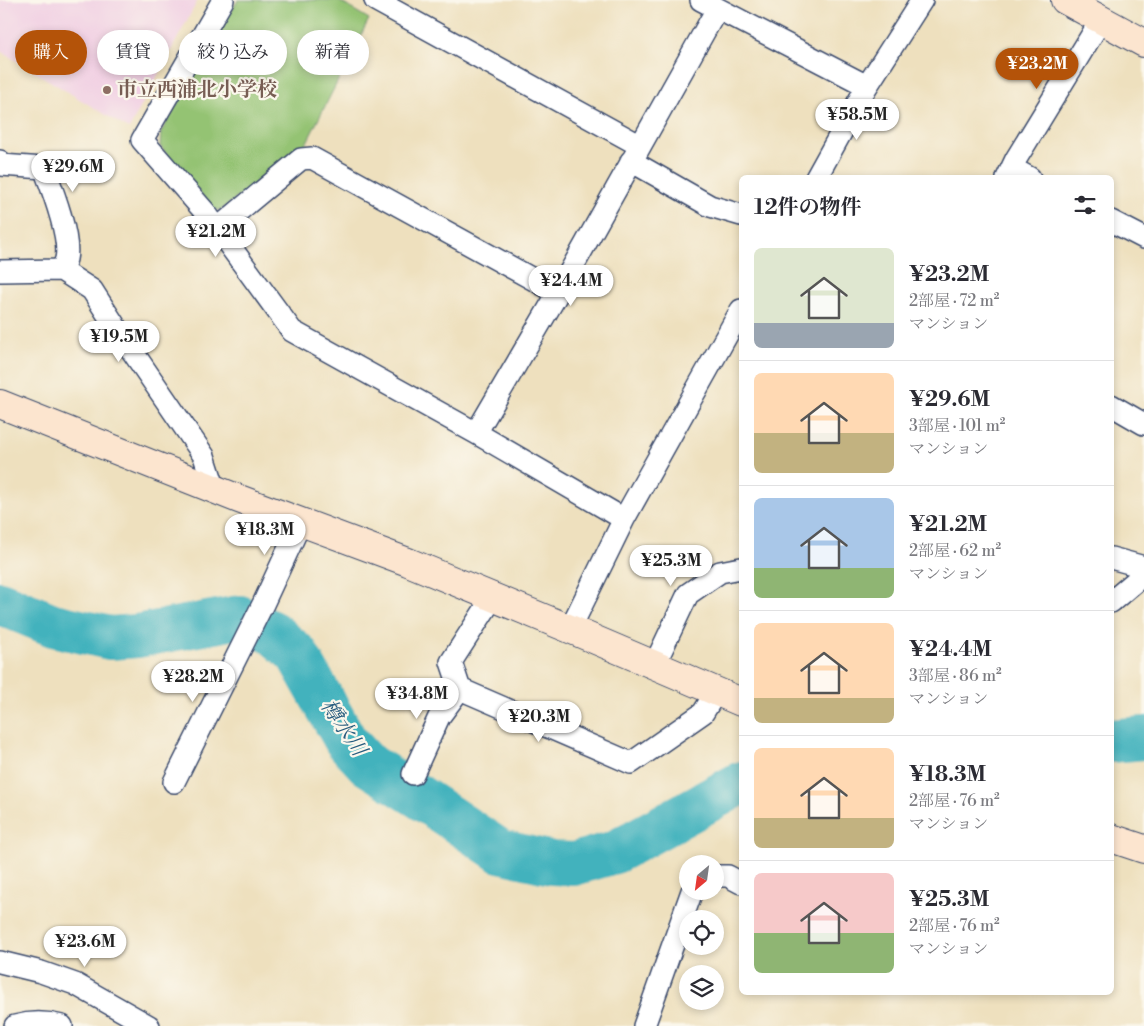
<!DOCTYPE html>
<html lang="ja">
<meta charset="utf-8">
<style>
:root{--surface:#fff;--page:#f7f7f7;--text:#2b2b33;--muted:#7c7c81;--line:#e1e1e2;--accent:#b45309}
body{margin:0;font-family:"Libre Bodoni","Noto Serif JP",serif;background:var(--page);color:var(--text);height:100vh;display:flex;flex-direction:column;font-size:19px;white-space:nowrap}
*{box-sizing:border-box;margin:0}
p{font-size:16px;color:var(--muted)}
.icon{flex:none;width:28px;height:28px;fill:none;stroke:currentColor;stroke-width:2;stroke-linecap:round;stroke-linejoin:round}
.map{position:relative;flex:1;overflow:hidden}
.sheet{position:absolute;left:739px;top:175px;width:375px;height:820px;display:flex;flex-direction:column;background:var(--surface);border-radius:8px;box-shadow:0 2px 8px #0003}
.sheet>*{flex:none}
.top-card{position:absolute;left:15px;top:30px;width:475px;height:45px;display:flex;gap:10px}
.needle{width:32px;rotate:209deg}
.buttons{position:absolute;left:679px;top:855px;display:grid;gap:10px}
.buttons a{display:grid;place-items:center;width:45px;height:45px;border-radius:50%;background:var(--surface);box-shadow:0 2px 8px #0003;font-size:25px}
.price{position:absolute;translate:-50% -42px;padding:0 11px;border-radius:18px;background:#fff;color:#222;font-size:16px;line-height:32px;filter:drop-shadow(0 1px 2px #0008)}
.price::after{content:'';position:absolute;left:50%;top:30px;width:15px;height:11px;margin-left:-8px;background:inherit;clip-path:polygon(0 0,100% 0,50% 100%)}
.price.current{background:var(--accent);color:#fff}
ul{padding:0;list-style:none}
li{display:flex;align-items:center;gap:15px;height:125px;padding:0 15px}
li+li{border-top:1px solid var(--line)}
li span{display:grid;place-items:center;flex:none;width:140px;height:100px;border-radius:8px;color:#555}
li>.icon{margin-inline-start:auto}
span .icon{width:60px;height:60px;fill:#fffc;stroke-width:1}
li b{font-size:21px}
h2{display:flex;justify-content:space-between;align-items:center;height:60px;padding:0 15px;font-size:21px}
.chip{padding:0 18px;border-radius:22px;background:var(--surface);box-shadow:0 2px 8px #0003;font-size:18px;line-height:45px}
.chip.current{background:var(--accent);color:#fff}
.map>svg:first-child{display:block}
.built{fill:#f1d0e3}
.green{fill:#94c373;stroke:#587968}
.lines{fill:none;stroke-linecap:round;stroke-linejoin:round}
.river{stroke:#43b2bd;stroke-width:44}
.street-casing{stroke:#3b4a6c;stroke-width:24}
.secondary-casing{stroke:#3b4a6c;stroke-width:30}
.street{stroke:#fff;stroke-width:21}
.secondary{stroke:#fce5cf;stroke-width:28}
.education-dot{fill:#8d6e63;stroke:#fbf7ec;stroke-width:2}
.labels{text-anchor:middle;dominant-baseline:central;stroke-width:4.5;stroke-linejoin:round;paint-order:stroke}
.education-label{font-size:20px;font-weight:bold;fill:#785e54;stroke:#fbf7ec;text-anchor:start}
.water-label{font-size:21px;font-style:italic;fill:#295d7f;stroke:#fbf7ec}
</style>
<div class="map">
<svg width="1144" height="1026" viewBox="0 0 1144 1026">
<rect width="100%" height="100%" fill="#fbf7ec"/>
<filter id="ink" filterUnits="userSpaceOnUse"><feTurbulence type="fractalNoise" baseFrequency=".02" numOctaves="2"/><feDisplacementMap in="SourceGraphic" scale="10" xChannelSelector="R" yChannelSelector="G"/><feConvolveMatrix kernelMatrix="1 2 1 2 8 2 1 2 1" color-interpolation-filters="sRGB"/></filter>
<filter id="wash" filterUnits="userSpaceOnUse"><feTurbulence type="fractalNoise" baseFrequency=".0096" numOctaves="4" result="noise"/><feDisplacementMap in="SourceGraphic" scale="20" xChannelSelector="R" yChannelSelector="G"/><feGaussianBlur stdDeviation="1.12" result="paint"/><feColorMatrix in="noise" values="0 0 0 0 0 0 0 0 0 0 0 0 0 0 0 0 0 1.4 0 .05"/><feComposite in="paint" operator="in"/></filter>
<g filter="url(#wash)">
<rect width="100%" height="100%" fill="#eee0be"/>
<path class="built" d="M0,0H198L129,129L0,51Z"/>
<path class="green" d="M238,0H337L369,19L306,144L221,210H214L160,146L161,132Z"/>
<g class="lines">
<path class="river" d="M0,603L53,625L110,638L137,636L240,617L273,633L297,654L346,741L367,764L418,796L500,851L552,863L574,864L615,852L741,783
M1111,741L1144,738"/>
</g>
</g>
<g filter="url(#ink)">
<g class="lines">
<defs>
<path id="street" d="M223,0L142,140L205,212L292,331L476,433L624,519
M375,0L639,145
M701,0L867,86
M0,161L1,165L44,168C52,189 71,237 66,259C65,263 63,266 61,270
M631,161L710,206L741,215
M1012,168L1030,178
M816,178L867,86L922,0
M1007,178L1016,159L1101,20
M1111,221L1144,238
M217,229L301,159L312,158L558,293
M0,271L61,270L92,290L115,326L204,456L215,490
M1111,405L1144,424
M476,433L558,293L717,9
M1111,558L1144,567
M493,597L451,662L460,689L631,763L703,713L716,692
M1111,602L1144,574
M570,629L624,519L741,310
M654,666L688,594L720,572L741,568
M413,774L439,717L460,689
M174,782L263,604L301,522
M715,876H728L741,883
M0,962L41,972L75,984L149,1026
M15,1026C30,1022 47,1022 62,1026
M644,1026L692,891"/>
<path id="secondary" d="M1065,0L1144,43
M0,404L239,499L408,562L570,629L741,702
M1111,838L1144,849"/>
</defs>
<use href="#street" class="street-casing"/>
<use href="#secondary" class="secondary-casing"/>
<use href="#street" class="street"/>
<use href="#secondary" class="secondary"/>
</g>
</g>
<circle class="education-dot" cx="107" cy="90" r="5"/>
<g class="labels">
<g class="education-label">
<text x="117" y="90">市立西浦北小学校</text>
</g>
<g class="water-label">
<text transform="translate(343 728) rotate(56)">樽水川</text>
</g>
</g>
</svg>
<div class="buttons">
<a><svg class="needle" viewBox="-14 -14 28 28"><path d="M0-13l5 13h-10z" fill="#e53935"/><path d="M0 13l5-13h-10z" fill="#7c7c81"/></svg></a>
<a><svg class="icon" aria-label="locate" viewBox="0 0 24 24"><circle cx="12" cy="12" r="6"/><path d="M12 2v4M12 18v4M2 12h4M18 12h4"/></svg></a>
<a><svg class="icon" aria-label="layers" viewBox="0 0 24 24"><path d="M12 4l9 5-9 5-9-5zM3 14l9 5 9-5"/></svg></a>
</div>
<b class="price current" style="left:1037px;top:90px">¥23.2M</b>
<b class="price" style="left:857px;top:141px">¥58.5M</b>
<b class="price" style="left:73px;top:193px">¥29.6M</b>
<b class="price" style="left:216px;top:258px">¥21.2M</b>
<b class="price" style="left:571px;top:307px">¥24.4M</b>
<b class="price" style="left:119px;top:363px">¥19.5M</b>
<b class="price" style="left:265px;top:556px">¥18.3M</b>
<b class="price" style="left:671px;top:587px">¥25.3M</b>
<b class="price" style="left:193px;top:703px">¥28.2M</b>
<b class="price" style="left:417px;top:720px">¥34.8M</b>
<b class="price" style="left:539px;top:743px">¥20.3M</b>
<b class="price" style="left:85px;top:968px">¥23.6M</b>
<div class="top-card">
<a class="chip current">購入</a>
<a class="chip">賃貸</a>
<a class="chip">絞り込み</a>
<a class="chip">新着</a>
</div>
<section class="sheet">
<h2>12件の物件<svg class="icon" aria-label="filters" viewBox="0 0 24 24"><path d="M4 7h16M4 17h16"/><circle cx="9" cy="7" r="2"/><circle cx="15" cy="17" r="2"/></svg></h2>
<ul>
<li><span style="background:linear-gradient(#dfe7d0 75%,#9aa5b1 0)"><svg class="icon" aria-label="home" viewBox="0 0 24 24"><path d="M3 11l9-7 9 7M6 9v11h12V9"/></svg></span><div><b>¥23.2M</b><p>2部屋 · 72 m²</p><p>マンション</p></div></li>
<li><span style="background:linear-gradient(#ffd9b3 60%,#c2b280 0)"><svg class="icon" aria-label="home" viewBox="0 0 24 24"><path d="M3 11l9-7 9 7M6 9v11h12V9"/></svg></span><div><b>¥29.6M</b><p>3部屋 · 101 m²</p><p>マンション</p></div></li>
<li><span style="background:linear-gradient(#a9c7e8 70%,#8fb573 0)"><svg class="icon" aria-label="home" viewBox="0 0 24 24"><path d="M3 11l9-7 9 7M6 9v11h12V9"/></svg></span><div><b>¥21.2M</b><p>2部屋 · 62 m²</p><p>マンション</p></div></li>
<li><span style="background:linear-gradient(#ffd9b3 75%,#c2b280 0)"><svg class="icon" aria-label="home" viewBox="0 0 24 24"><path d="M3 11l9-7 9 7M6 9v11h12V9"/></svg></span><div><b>¥24.4M</b><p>3部屋 · 86 m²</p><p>マンション</p></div></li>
<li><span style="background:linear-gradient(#ffd9b3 70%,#c2b280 0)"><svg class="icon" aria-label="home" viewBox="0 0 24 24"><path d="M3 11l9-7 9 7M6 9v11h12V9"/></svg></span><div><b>¥18.3M</b><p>2部屋 · 76 m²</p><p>マンション</p></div></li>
<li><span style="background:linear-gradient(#f6c9c9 60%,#8fb573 0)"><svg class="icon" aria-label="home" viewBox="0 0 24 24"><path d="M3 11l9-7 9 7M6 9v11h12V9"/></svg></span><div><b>¥25.3M</b><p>2部屋 · 76 m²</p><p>マンション</p></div></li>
</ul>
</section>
</div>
